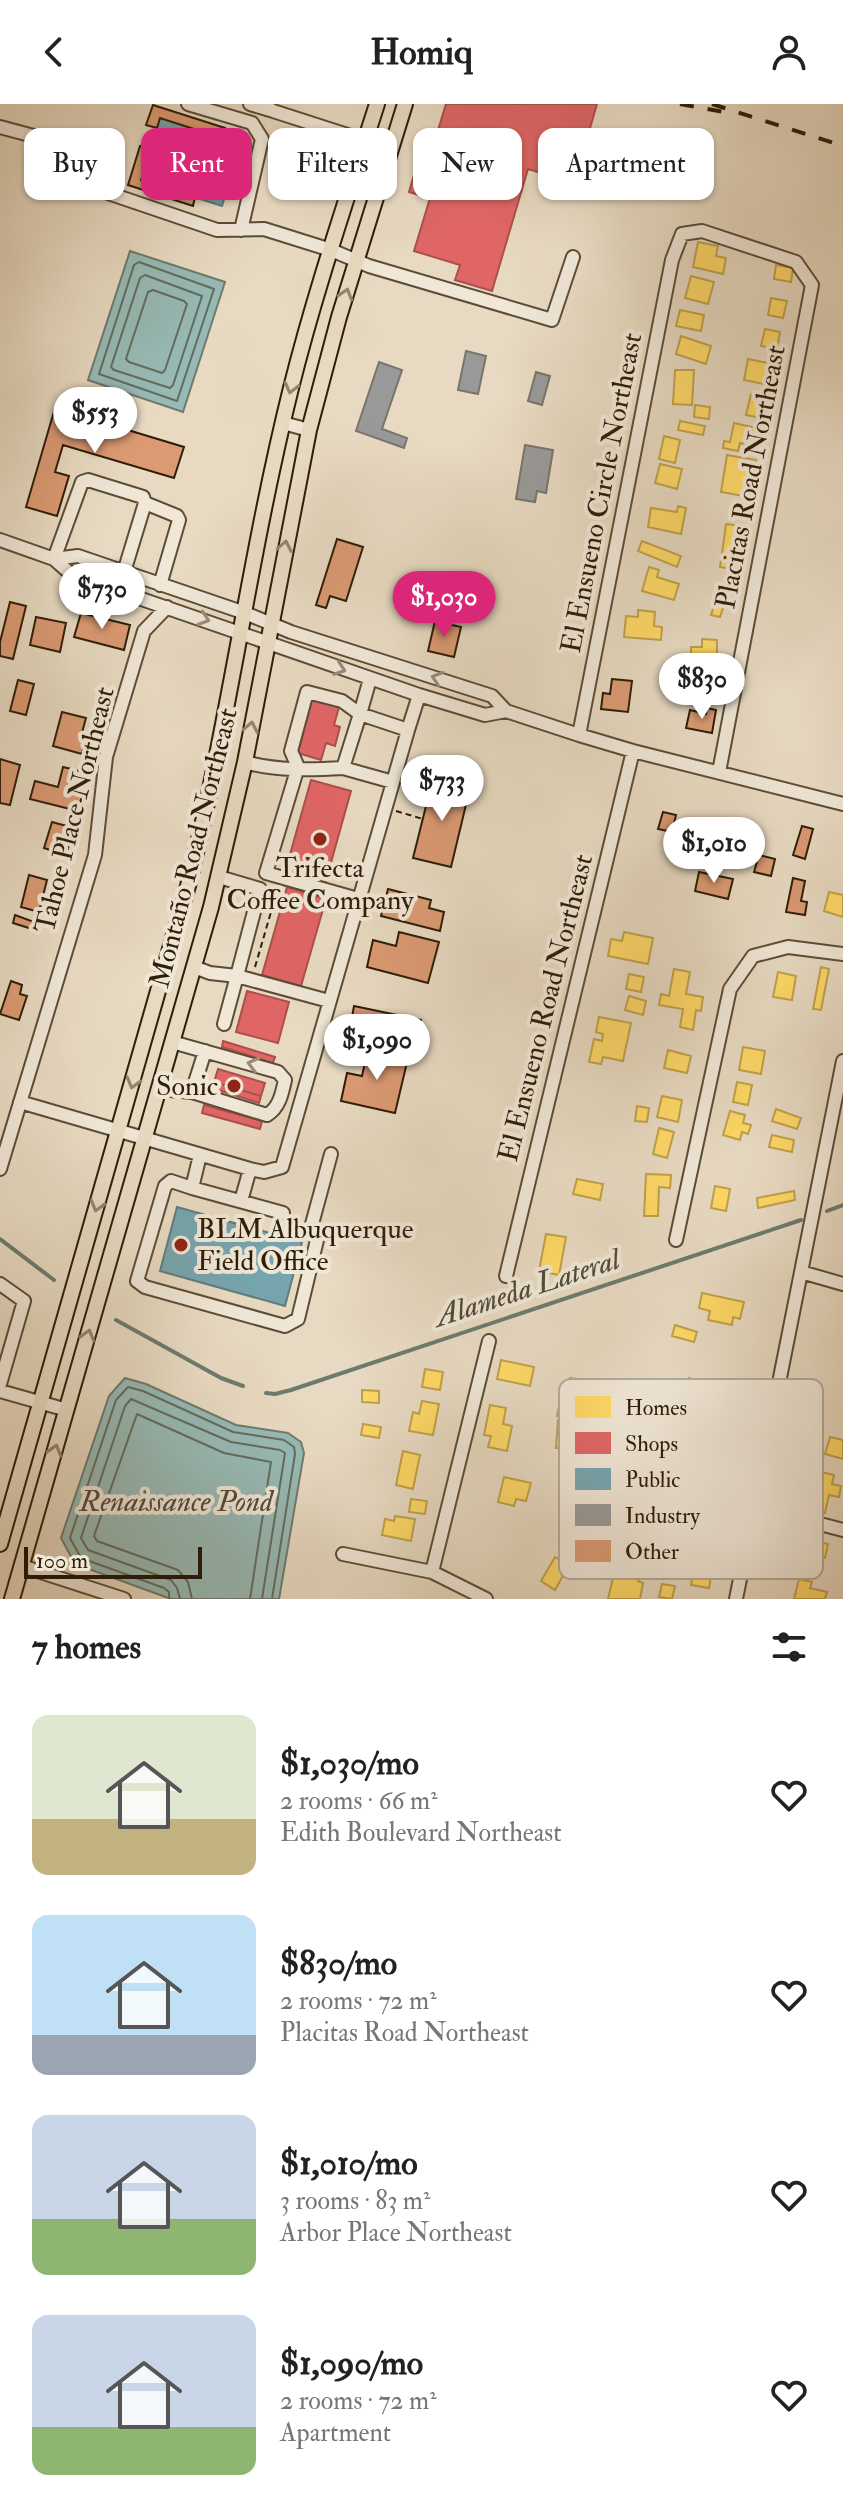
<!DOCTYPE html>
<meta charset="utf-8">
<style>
:root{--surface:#fff;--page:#f2f2f2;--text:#222;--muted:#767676;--accent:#db2777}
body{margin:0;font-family:"IM FELL Double Pica",serif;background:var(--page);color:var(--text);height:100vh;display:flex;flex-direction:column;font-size:30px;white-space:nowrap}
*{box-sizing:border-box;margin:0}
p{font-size:26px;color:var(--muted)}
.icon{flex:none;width:44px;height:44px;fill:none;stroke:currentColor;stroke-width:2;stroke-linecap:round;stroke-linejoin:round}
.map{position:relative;height:1495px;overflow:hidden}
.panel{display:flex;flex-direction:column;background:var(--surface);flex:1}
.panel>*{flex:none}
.banner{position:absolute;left:24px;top:24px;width:796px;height:72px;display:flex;gap:16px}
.scale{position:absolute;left:24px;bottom:20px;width:178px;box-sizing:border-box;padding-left:8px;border:4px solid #2e1d07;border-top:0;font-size:22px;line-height:28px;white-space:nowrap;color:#2e1d07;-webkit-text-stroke:6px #f0e7d7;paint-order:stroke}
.price{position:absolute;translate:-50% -68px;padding:0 18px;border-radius:28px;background:#fff;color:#222;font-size:26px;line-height:52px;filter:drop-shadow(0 2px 4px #0008)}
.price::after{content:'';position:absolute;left:50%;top:48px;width:24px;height:18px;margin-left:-12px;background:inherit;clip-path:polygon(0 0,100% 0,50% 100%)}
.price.selected{background:var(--accent);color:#fff}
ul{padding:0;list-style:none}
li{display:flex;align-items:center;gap:24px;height:200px;padding:0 32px}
li span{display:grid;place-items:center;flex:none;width:224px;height:160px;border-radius:16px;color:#555}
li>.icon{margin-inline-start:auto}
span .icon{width:96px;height:96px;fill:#fffc;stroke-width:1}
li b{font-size:34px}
h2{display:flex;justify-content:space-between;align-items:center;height:96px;padding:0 32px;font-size:34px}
.pill{padding:0 28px;border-radius:16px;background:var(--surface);box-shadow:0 2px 6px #0004;font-size:28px;line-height:72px}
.pill.selected{background:var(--accent);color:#fff}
header{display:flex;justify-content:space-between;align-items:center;height:104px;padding:0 32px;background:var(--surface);font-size:36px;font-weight:800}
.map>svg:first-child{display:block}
.water{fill:#97bab5;stroke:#6d7b6f;stroke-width:2}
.homes{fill:#ffd966;stroke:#c0a14a;stroke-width:2}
.shops{fill:#e06666;stroke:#ab504a;stroke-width:2}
.public{fill:#76a5af;stroke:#607c7d;stroke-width:2}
.industry{fill:#999;stroke:#79746d;stroke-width:2}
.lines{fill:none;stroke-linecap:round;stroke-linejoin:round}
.shore{stroke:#626c5e;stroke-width:2}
.stream{stroke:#6d7b6f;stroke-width:4}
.building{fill:#db9a73;stroke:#2e1d07;stroke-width:2}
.minor-casing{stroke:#5c4c36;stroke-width:16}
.major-casing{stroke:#2e1d07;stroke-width:18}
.path{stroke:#2e1d07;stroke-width:2;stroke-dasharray:6 4;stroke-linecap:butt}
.minor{stroke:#f0e7d7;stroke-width:12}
.major{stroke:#e8dac2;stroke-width:14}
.rail{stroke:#2e1d07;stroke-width:4;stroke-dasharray:14 14;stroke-linecap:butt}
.oneway{stroke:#94856e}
.oneway2{stroke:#998c79}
.poi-dot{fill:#8f2418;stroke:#f0e7d7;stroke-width:3}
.labels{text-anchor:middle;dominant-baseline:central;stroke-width:8;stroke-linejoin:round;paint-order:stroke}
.street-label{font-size:28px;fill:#2e1d07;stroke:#f0e7d7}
.poi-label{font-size:28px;fill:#2e1d07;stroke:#f0e7d7}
.water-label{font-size:30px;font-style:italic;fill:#4e4c3b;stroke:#f0e7d7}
.key{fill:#f0e7d7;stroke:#b6aa99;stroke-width:2}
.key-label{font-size:22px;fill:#2e1d07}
</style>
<header><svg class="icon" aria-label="back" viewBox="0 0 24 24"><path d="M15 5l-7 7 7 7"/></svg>Homiq<svg class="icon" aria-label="person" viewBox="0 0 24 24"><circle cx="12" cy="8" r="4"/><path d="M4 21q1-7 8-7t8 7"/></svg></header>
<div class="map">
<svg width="843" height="1495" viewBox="0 0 843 1495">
<rect width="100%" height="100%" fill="#e8dac2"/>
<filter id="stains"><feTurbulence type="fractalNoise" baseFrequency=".0025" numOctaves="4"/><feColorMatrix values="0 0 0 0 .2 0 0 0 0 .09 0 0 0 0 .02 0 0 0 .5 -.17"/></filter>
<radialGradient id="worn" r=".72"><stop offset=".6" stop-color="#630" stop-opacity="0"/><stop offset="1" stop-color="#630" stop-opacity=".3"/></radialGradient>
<path class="water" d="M130,147L225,178L183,308L88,276Z
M125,1274L146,1280L236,1321L288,1329L301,1338L304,1349L279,1495H171L75,1460L61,1434L109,1292Z"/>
<path class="homes" d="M698,138L718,142L716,152L726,154L723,170L693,163Z
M776,161L793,164L791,178L774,175Z
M691,172L714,178L708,200L685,194Z
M771,194L787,197L783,214L768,211Z
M680,206L704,211L701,227L676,222Z
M765,225L780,228L777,245L761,242Z
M681,232L711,242L706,260L676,250Z
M748,255L773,260L769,281L744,276Z
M675,266H694L692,301L673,300Z
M751,290L766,293L762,314L746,311Z
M695,301L710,303L709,315L694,313Z
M680,317L705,322L703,331L678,326Z
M734,319L761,325L757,343L740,339L738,347L723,344L724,337L730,338Z
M664,332L680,336L675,359L659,355Z
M727,351L756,356L749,393L721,388Z
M660,360L682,365L677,385L655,379Z
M678,402L686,404L681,430L648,423L651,404L677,408Z
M726,420L743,422L737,466L720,463Z
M642,437L681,452L677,463L638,447Z
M649,463L659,466L657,473L679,480L674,496L642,487Z
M719,486L728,489L720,513L711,511Z
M638,506L655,508L654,522L662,523L661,536L624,533L626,512L638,513Z
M702,535L717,536V559H691V543H702Z
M668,569L703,576L701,584L719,587L717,598L665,588Z
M829,788L843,791V813L824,807Z
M624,828L653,834L648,860L608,852L611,835L622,837Z
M821,863L829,865L821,906L813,905Z
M674,865L690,868L686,890L703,893L701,907L696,906L693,926L680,923L683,905L659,901L661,890L669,892Z
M778,868L796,872L792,896L773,893Z
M629,870L644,873L641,888L626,885Z
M629,892L646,897L643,911L625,906Z
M599,913L631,919L623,957L603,953L601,960L589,958L594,935L602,937L603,930L596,928Z
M743,943L765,947L761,970L739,966Z
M668,946L691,952L687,969L664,964Z
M737,978L752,981L748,1001L733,998Z
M662,992L682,996L678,1018L657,1013Z
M637,1002L649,1004L647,1018L635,1017Z
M776,1005L801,1014L797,1025L772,1017Z
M730,1007L745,1011L743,1019L751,1021L748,1030L742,1028L740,1036L723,1031Z
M659,1024L674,1028L667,1054L653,1050Z
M772,1031L794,1036L792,1048L769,1043Z
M646,1070L671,1071L670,1084L659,1083L658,1112H644Z
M577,1075L603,1080L600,1096L573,1090Z
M715,1082L730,1085L726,1107L711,1104Z
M794,1087L795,1096L758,1104L757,1094Z
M546,1130L566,1133L559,1171L539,1167Z
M702,1189L744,1198L740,1215L733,1213L732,1221L708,1216L710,1207L699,1204Z
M675,1221L697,1228L694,1238L672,1232Z
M501,1256L534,1263L530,1282L497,1275Z
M425,1265L443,1268L440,1286L422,1283Z
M570,1274L585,1276L583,1287L569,1285Z
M689,1274L698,1277L697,1281L714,1286L710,1298L684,1290Z
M362,1286L379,1287V1299L362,1298Z
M422,1297L439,1300L433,1331L409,1327L413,1308L419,1310Z
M490,1301L506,1304L503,1320L512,1322L507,1347L488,1343L491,1332L484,1331Z
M559,1302L579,1306L576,1316L557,1312Z
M558,1316L564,1317L562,1344H556Z
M363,1320L381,1323L379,1334L361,1331Z
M830,1333L843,1336V1355L825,1350Z
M403,1347L420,1351L413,1385L396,1381Z
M804,1364L834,1371L832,1380L841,1382L839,1393L829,1391L825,1409L796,1402Z
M504,1373L531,1379L526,1397L516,1395L514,1402L498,1398Z
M411,1395L427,1397L425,1410L409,1408Z
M395,1412L415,1415L411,1437L382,1431L385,1415L394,1417Z
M791,1418L821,1424L818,1438L828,1440L825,1454L813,1451L811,1462L783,1457Z
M698,1444L715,1448L709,1484L691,1481Z
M555,1453L569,1461L555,1486L541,1477Z
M615,1465L639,1470L638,1477L643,1479L640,1495H608Z
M799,1475L812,1478L810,1484L827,1488L825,1495H794Z
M662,1480L675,1482L672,1495L659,1493Z"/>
<path class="shops" d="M446,0H597L574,79L528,65L492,187L455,176L460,161L414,147L430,94L409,88L425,33L435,36Z
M312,596L339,603L334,621L340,623L335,642L326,639L321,656L298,649Z
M311,676L351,687L325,780L285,768Z
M287,783L326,795L301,882L262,871Z
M247,887L289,898L278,939L236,928Z
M223,937L275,953L273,959L222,943Z
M218,965L265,979L261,992L214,978Z
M210,977L261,992L259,999L208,983Z
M204,1001L262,1017L260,1025L202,1009Z"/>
<path class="public" d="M160,14L241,39L222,102L141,76Z
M177,1103L302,1138L285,1202L160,1167Z"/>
<path class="industry" d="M466,247L486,252L478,290L458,286Z
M379,258L402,266L382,325L407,334L404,344L356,327Z
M536,268L550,272L542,301L528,297Z
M525,341L553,346L546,389L537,387L535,398L516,395Z"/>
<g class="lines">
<path class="shore" d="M139,158L214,185L177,297L99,270L134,161Z
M145,171L202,192L173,281L170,284L114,266L111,263L140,174Z
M153,186L184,197L187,200L165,266L162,269L129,258L126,255L148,188Z
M169,1495V1488L164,1484L81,1454L70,1434L116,1296L128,1283L143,1287L233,1328L284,1336L294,1343L295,1350L272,1495
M180,1495L177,1484L171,1476L88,1446L81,1434L125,1302L131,1295L231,1338L280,1346L285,1349L262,1495
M192,1495L188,1478L178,1466L97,1437L94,1432L137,1310L224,1349L271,1358L250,1495"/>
<path class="stream" d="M827,1107L843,1101
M0,1135L54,1176
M116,1216L221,1274L243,1282
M266,1289L275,1290L291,1286L801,1116"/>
</g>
<path class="building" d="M153,1L225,24L222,34L160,14L157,24L146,21Z
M140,42L150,45L141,76L195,93L193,102L128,81Z
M55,304L184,343L174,374L63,341L55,368L69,372L57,412L26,403Z
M337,435L363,443L346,497L330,492L326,504L316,501Z
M10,498L26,502L13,555L0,552V538Z
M81,509L130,521L124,546L74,533Z
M36,513L66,519L60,548L30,541Z
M435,517L461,523L454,553L428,547Z
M612,575L632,577L628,608L601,605L603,589L610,590Z
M18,576L34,580L26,611L10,607Z
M707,604L716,606L712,629L686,624L690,606L706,610Z
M62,608L86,614L80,636L85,637L82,650L53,642Z
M0,655L20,661L10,701L0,699Z
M63,663L88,669L78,707L30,695L35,677L58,683Z
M433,674L470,684L451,763L413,754Z
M663,708L676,711L672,728L658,725Z
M52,718L74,724L66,751L44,744Z
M802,722L813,725L805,755L793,751Z
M759,751L775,755L771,772L754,768Z
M699,768L733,775L728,795L695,787Z
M29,771L47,776L39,808L21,803Z
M793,774L805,777L801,797L807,798L805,811L786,808Z
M388,785L431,796L429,804L444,808L440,827L381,812Z
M15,811L37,819L35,826L13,819Z
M399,828L439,838L428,879L367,863L373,836L396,842Z
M11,877L22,881L20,890L27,892L19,916L0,910Z
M354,902L421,916L417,933L351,919Z
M368,945L408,954L395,1009L341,997L347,969L362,972Z"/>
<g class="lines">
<defs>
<path id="minor" d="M188,0L252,19L262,35L241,126
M250,0L270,6
M262,0L273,7L391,45
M0,23L41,34L108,89L217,126L264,125L331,146L369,162L552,216L573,153
M283,319L309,326
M145,399L177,412L179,416L160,481
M0,436L54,455L72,471L419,591L485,611L506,607
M54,455L78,452L245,509L291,528L492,592L506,607L579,631L633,647L843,700
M54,455L82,378L88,376L143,393L145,399L124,468
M370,575L360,610L408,626L419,591
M579,631L672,156L682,130L702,127L796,158L812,181L719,668
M245,658C276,667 311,666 343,664L360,610L342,597L307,588L291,647L298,663L266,769L358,795
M343,664L393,678
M194,863L210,869L237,872L260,785L219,773
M224,920L237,872L329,897
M159,985L192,988L267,1011C279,1004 282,990 285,976L278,968L172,938
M192,988L205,947
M20,998L250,1065L264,1068L282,1063L408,626
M200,1051L192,1084L283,1109
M0,1065L95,751L106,653L144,527L167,503
M192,1084L171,1077L165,1082L137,1177L145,1183L285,1222L298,1215L317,1136L312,1120L331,1050
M241,1097L250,1065
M676,1136L730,885L753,852L788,843L843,850
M801,1168L843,1180
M506,1172L633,647
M0,1180L24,1197L0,1280
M0,1287L67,1306
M635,1367L756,1394
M754,1403L843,1426
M343,1450L432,1468L486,1495
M22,1462L124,1495
M432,1468L489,1237
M736,1495L843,957"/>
<path id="major" d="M0,1440L188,782C229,617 250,449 291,284C315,188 347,94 377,0
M12,1495L211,803L245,658L309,326L339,213L405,0"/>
</defs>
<use href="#minor" class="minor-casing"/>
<use href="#major" class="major-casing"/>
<path class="path" d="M396,707L423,715
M255,863L278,784"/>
<use href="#minor" class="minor"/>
<use href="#major" class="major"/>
<path class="rail" d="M680,0L724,8
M712,0L843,42"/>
</g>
<defs><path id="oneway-chevron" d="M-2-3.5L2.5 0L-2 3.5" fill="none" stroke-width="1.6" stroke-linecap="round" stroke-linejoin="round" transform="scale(2)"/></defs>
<g class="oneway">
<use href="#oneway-chevron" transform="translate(346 190) rotate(-73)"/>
<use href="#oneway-chevron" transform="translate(291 284) rotate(104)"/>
<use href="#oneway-chevron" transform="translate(285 442) rotate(-79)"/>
<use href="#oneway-chevron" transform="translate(251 623) rotate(-79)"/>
<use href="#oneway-chevron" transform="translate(133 979) rotate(106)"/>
<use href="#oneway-chevron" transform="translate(97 1102) rotate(106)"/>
<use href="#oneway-chevron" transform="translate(88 1231) rotate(-74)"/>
<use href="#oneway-chevron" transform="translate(55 1346) rotate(-74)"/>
</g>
<g class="oneway2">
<use href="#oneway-chevron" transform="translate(204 515) rotate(18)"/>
<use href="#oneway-chevron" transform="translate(340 565) rotate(19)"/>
<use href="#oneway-chevron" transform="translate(437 574) rotate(-162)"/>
<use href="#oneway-chevron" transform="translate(253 960) rotate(-165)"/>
</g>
<g class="poi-dot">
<circle cx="320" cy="735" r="8"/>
<circle cx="234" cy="982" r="8"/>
<circle cx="181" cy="1141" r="8"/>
</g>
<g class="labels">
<g class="street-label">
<text transform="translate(751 373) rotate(-79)">Placitas Road Northeast</text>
<text transform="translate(602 389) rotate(-79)">El Ensueno Circle Northeast</text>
<text transform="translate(75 706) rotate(-76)">Tahoe Place Northeast</text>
<text transform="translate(194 744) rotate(-76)">Montaño Road Northeast</text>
<text transform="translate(546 904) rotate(-76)">El Ensueno Road Northeast</text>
</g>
<g class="poi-label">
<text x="320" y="764">Trifecta<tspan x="320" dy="32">Coffee Company</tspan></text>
<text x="218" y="982" text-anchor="end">Sonic</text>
<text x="197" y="1125" text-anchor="start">BLM Albuquerque<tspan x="197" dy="32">Field Office</tspan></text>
</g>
<g class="water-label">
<text transform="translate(527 1184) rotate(-18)">Alameda Lateral</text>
<text x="176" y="1397">Renaissance Pond</text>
</g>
</g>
<rect x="559" y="1275" width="264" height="200" rx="12" class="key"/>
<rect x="575" y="1292" width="36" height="22" fill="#ffd966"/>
<rect x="575" y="1328" width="36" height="22" fill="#e06666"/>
<rect x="575" y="1364" width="36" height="22" fill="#76a5af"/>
<rect x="575" y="1400" width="36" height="22" fill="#999"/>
<rect x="575" y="1436" width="36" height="22" fill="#db9a73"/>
<g class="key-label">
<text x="625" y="1311">Homes</text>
<text x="625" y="1347">Shops</text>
<text x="625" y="1383">Public</text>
<text x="625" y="1419">Industry</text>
<text x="625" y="1455">Other</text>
</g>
<rect width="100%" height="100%" filter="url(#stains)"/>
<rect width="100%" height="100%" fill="url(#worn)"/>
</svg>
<div class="scale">100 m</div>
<b class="price" style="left:95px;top:351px">$553</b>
<b class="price" style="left:102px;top:527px">$730</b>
<b class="price selected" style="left:444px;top:535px">$1,030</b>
<b class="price" style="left:702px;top:617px">$830</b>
<b class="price" style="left:442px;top:719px">$733</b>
<b class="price" style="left:714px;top:781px">$1,010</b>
<b class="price" style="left:377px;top:978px">$1,090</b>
<div class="banner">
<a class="pill">Buy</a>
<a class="pill selected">Rent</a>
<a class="pill">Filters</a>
<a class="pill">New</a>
<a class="pill">Apartment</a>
</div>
</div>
<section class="panel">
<h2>7 homes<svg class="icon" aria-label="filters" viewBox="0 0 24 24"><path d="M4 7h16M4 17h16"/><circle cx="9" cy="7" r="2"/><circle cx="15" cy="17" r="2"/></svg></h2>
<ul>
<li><span style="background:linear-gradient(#dfe7d0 65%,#c2b280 0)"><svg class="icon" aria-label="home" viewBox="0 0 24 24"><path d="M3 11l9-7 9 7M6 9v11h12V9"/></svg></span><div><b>$1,030/mo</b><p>2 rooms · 66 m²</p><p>Edith Boulevard Northeast</p></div><svg class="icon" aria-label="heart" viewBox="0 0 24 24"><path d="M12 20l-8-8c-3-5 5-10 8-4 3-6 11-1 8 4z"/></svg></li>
<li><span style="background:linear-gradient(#bfe0f5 75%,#9aa5b1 0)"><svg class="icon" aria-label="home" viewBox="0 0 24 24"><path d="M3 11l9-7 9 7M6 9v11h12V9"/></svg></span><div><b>$830/mo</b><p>2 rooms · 72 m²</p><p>Placitas Road Northeast</p></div><svg class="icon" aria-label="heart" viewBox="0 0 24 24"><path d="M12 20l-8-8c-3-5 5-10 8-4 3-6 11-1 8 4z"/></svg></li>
<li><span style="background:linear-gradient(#c9d6e8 65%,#8fb573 0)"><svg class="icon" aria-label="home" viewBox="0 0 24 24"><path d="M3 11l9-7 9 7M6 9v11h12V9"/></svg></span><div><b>$1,010/mo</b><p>3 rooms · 83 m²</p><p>Arbor Place Northeast</p></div><svg class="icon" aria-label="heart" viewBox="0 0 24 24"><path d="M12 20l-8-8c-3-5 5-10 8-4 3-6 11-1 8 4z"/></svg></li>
<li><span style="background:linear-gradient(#c9d6e8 70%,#8fb573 0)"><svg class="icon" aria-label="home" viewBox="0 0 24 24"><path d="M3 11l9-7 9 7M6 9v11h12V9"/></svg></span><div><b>$1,090/mo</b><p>2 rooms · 72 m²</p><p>Apartment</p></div><svg class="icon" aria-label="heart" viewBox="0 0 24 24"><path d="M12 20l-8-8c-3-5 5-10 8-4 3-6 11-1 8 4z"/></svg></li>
</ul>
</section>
